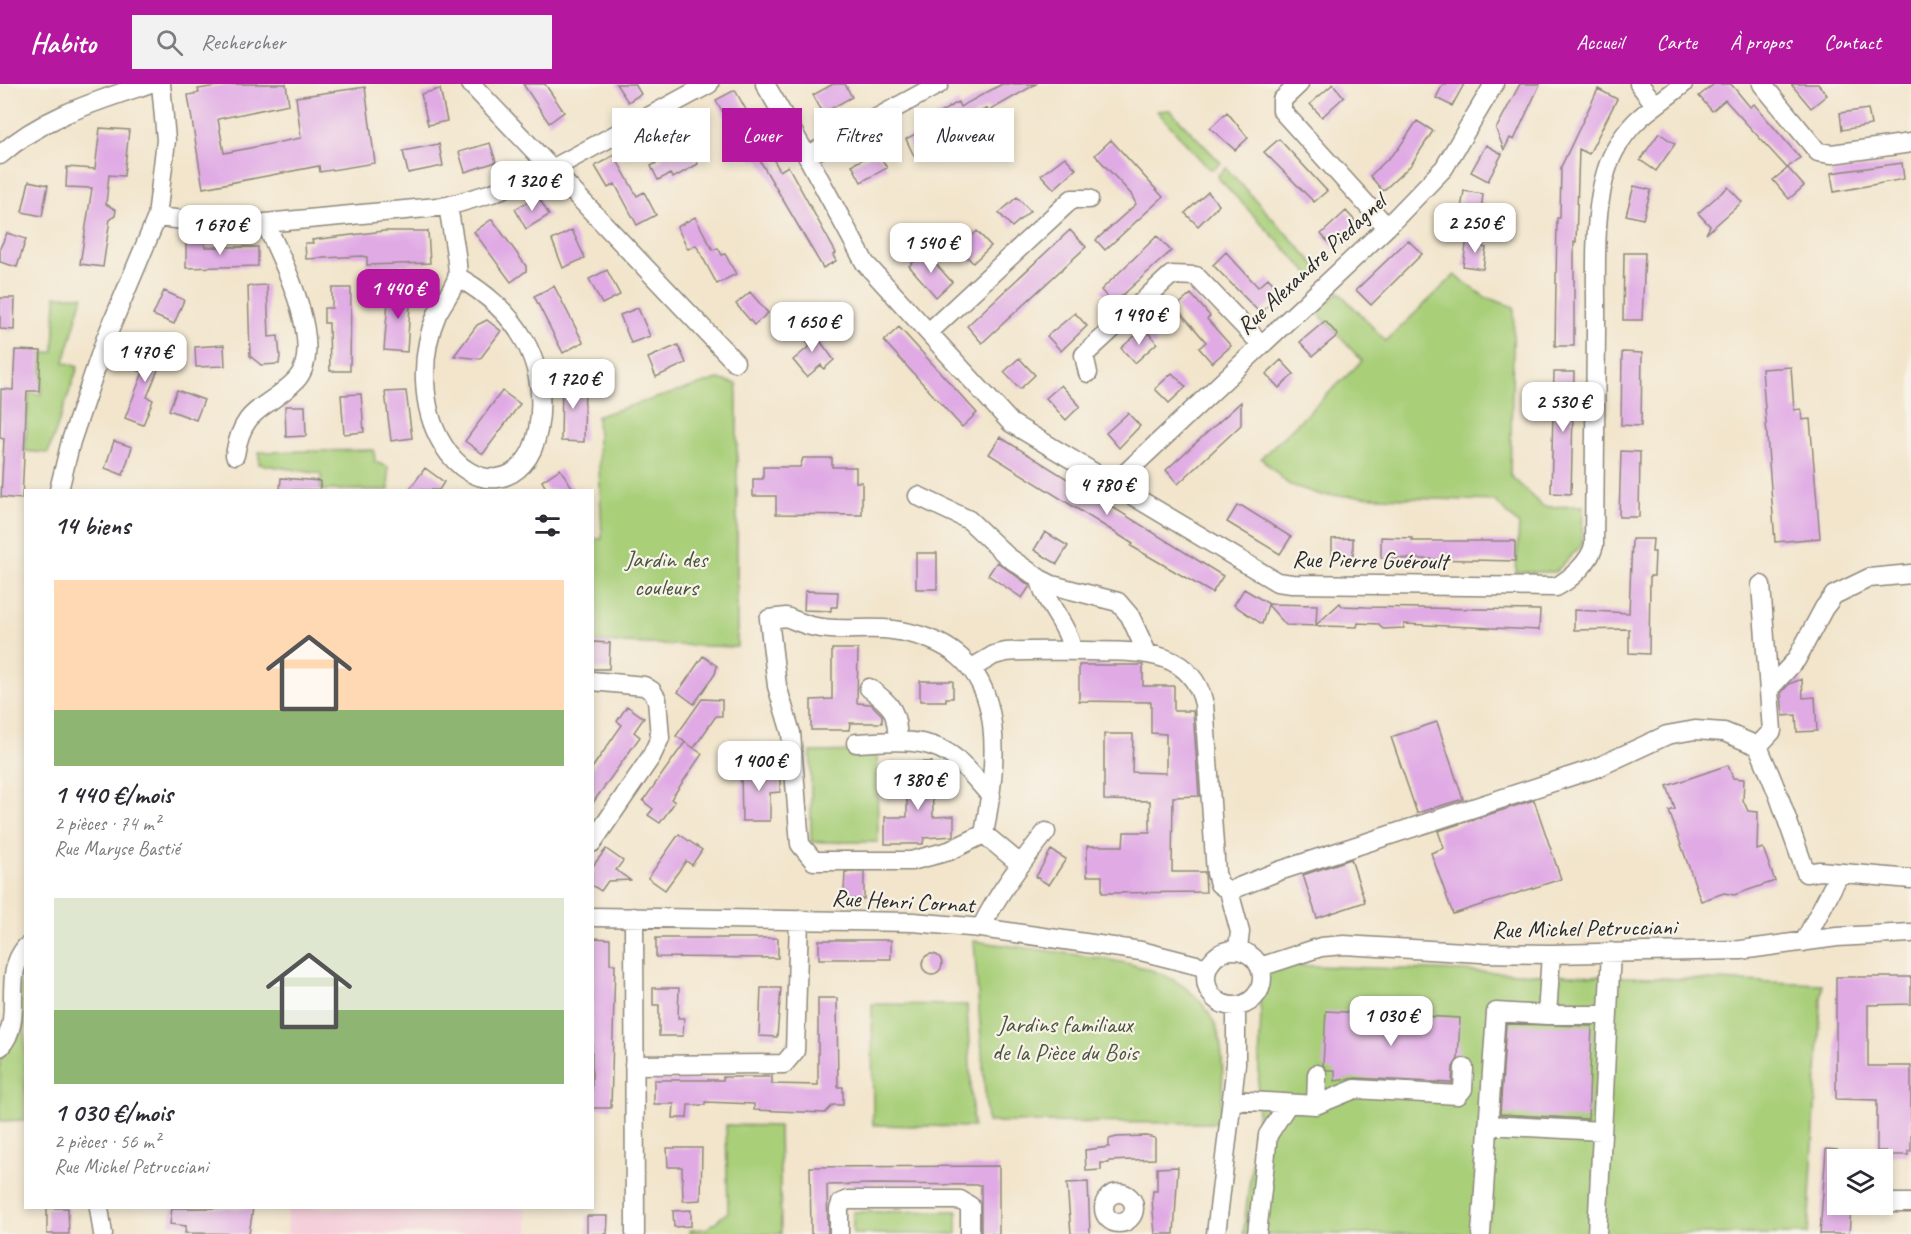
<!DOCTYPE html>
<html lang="fr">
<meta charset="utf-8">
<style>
:root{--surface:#fff;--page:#f2f2f3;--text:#2b2b33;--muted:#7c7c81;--accent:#b5179e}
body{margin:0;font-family:Caveat,sans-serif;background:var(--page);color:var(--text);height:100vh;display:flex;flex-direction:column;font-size:22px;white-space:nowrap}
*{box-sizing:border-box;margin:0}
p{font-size:20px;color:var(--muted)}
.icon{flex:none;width:33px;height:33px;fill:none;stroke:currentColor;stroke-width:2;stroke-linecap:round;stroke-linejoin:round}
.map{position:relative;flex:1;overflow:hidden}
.sheet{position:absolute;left:24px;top:405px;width:570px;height:720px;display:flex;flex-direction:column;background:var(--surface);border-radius:0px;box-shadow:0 3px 9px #0003}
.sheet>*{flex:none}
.hud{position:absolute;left:612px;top:24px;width:570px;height:54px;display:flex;gap:12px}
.tools{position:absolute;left:1827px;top:1065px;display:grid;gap:12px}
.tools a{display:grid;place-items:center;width:66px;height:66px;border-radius:0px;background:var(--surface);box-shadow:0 3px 9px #0003;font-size:30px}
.price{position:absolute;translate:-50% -51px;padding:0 14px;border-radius:12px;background:#fff;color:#222;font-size:20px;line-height:39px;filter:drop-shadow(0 2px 3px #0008)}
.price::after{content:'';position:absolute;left:50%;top:36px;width:18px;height:14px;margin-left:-9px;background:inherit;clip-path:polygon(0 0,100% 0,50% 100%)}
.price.current{background:var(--accent);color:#fff}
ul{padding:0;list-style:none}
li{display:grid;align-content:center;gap:12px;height:318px;padding:0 30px}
li span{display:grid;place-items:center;height:186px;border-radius:0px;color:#555}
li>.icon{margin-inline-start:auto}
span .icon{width:108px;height:108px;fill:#fffc;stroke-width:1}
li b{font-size:26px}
h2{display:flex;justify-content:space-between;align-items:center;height:72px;padding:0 30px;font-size:26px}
.tag{padding:0 21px;border-radius:0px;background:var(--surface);box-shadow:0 3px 9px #0003;font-size:21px;line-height:54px}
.tag.current{background:var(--accent);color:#fff}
header{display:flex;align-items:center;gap:36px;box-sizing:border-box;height:84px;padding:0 30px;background:var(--accent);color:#fff}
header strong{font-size:28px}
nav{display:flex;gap:33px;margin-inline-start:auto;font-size:21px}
.search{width:420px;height:54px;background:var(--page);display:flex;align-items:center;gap:15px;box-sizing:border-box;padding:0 21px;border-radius:0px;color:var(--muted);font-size:22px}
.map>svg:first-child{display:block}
.built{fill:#f5cfda}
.green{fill:#a9cf79;stroke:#6a7d52;stroke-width:1.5}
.building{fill:#e0aae5}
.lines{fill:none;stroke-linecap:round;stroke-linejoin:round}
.minor-casing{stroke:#8e887c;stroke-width:21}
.minor{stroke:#fff;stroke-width:18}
.labels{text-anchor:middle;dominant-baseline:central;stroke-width:4.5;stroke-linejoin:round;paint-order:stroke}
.street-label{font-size:24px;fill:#2b2b2b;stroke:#f7f3e8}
.park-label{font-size:24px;fill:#4a543e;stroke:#f7f3e8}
</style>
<header>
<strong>Habito</strong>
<div class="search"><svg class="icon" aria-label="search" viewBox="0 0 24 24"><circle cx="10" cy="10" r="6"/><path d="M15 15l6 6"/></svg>Rechercher</div>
<nav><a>Accueil</a><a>Carte</a><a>À propos</a><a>Contact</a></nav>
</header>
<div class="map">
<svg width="1911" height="1150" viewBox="0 0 1911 1150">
<rect width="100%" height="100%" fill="#f7f3e8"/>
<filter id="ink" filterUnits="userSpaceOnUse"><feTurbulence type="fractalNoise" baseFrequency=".0167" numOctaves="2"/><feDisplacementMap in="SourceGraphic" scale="12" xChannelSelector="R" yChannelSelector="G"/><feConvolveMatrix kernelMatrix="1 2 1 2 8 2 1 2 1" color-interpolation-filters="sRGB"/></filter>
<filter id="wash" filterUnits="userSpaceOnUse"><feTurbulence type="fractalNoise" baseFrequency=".008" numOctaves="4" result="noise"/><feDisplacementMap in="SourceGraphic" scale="24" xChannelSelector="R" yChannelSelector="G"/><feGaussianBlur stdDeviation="1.35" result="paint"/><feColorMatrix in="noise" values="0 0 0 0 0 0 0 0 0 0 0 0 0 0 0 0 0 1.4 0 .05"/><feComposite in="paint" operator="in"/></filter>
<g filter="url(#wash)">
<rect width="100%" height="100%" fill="#f2e5cc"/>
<path class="built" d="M287,1124H526L528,1150H287Z"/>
<path class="green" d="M1170,26L1221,79L1214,85L1208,84L1157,27Z
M1226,84L1319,185L1311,192L1219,95L1218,91Z
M1455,191L1485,213L1514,223L1510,391L1543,423L1583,422L1582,461L1555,488H1516L1519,441L1495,417L1321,411L1288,400L1261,374L1362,277L1317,228L1339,208L1386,257Z
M56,212H83L64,278L78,283L48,369L25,367L29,310H41L43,269L54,268Z
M718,295L737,300V563L593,558V455H602L597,332Z
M374,366L375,378L388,383L389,406H321V390L259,380V368Z
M877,667L878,758H811V668Z
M974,857C1009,862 1044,866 1078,871C1132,879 1192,886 1216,943C1226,968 1222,1012 1220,1039L987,1038Z
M25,876V1036L0,1037V975L17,953L21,889Z
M1286,881L1822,900L1808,1150H1243L1257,1038L1261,928L1257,904L1266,885Z
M872,920L967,921L973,1043L873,1041Z
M726,1041L779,1042L781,1150H690V1146L706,1145L728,1128Z
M957,1127V1150H853V1128Z"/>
<g id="blocks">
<path class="building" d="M228,0H286L289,20L218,35L224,69L301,54L296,13L365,3L375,79L320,88L319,82L203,104L188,11L199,9L198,5Z
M523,0H545L564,28L549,39Z
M616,0H635L641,10L628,18Z
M833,0H845L852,13L823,29L813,11Z
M1002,0H1036L989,27L987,24L928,57L931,62L914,72L906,55L939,37L936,31L958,18L960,23Z
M1333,0L1344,13L1322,33L1310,20Z
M1443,0H1464L1452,22L1436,14Z
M1520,0H1540L1514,56L1510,54L1504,66L1496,45Z
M1714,0H1731L1750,23L1754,20L1800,74L1787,84L1725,16L1712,27L1699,12Z
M1791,0H1818L1827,11L1811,24Z
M440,5L447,37L428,41L421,10Z
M1598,5L1617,15L1589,70L1579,65L1576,158H1574V262H1555L1557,134H1560L1561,83Z
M735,6L780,87L788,82L836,169L833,171L836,177L823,184L759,75L754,77L733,37L729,40L716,16Z
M1868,25L1871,41L1842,46L1840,29Z
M1227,28L1248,54L1235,66L1210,44Z
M1417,37L1433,47L1411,81L1383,107L1370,92L1398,65Z
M100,44L129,46L124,92L109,91L106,120L116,126L115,132L110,135L103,183L80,180L92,104L66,103L67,83L95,85Z
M1659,49L1675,60L1656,87L1640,76Z
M1279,55L1327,107L1314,118L1264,68Z
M1111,56L1163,113L1105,166L1096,156L1136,120L1131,110L1095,71Z
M490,59L496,78L465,88L459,68Z
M686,59L698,80L673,94L670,90L658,96L651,82L663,75L661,72Z
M439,60L443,82L408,89L403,67Z
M1486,61L1502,70L1488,97L1471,88Z
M877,67L887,84L861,98L852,81Z
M614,71L637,112L644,108L656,131L637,141L615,100L608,104L595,82Z
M1065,73L1076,85L1054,105L1041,91Z
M1902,79L1904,95L1834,108L1831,89Z
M1788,84L1804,102L1789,115L1773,96Z
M29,97L48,101L42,132L22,128Z
M1634,102L1651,106L1643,135L1626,131Z
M1728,103L1742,118L1706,150L1710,142L1698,129Z
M1464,107L1483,110L1479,145L1458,143Z
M1208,108L1219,121L1198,142L1185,129Z
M538,112L549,131L526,145L515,125Z
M1017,113L1030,127L1012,143L999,129Z
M1346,127L1358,140L1334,165L1321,150Z
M695,133L713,166L718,164L722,171L725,170L736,190L717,200L696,161L688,165L677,143Z
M492,135L526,182V187L511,198L474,148Z
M572,146L585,174L563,184L552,156Z
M1070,146L1086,163L982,259L967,242Z
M428,147L430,179L367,181V173L362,172L306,175L305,159H313L312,156L384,147Z
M977,147L991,162L973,179L959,164Z
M7,149L26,155L17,183L0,178V164Z
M1157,152L1171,167L1113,220L1101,206Z
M1467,154L1484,156L1483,163L1486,164L1483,185L1463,182Z
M1408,156L1422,170L1371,221L1356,206Z
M186,158H205V163H258V182L186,184Z
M925,168L952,198L936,213L909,182Z
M1226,168L1258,203L1268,194L1282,209L1260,229L1213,181Z
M1624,169H1645L1642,236H1623Z
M607,186L620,211L602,220L589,195Z
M267,201L269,253L278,252L280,272L279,280L261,281L250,272L248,202Z
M554,202L583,258L563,269L534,212Z
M332,204H351L350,287H330L329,239H324V224H332Z
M389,204L411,206L407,268L384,266Z
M164,207L184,216L174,240L153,231Z
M750,208L768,229L754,241L736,220Z
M1191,210L1210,232L1207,235L1231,262L1212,279L1199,264L1206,258L1176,223Z
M0,214H15L14,246L0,245Z
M638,224L650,252L631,259L620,231Z
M1075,229L1087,242L1061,267L1047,252Z
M487,236L501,247L480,275L454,272L477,241Z
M1325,237L1338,251L1313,272L1300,258Z
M807,239L834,276L824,285L821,281L807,293L793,276L810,262L798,247Z
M899,243L977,329L962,343L884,257Z
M1144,244L1157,259L1135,279L1121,264Z
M147,258L166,266L147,313L153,316L143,341L125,334L143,288L136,286Z
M224,261L225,282L196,283L195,263Z
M678,261L686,279L656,293L648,274Z
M15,266L41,267L39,307H27L22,415L1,413L4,355L0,354L1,305L13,306Z
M1622,268L1642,269L1641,342L1621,341Z
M1019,274L1035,291L1020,305L1004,288Z
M1281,276L1294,290L1279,304L1266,290Z
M1791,283L1794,326L1801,325L1802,336L1810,335L1820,454L1775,458L1762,285Z
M1554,288H1574L1571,410L1551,409Z
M1172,289L1186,303L1169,319L1155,305Z
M562,295H585L584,358L561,357Z
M1061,301L1080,322L1066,336L1046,314Z
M177,306L204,316L196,336L169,326Z
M406,307L412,354L391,357L385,308Z
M502,307L520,320L483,370L465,357Z
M361,310L364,348L344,350L341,311Z
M1241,318V341L1178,400L1166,386Z
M285,322H305L306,352L286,353Z
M1128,329L1140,342L1119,364L1106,349Z
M1000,353L1223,492L1212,509L1131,462L1133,460L1111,446L989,370Z
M114,357L132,363L123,391L105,384Z
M1621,367L1640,368L1639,433H1619Z
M803,374H832V383H856V398H862V431L776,430V412H753V395H763V383H800Z
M425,384L444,398L439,406H409Z
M560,385L574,406H547L542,397Z
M281,394L320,397V406H280Z
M1237,422H1242L1291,453L1280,470L1227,438Z
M1045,448L1068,462L1057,480L1034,466Z
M1381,453L1412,454V457H1515V477L1381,474Z
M1353,454V474H1332V455Z
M1632,455H1653L1652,468H1655L1654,492H1650L1649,570L1629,569V545L1574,546V526L1629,529Z
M916,469H937V505H916Z
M997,478L1030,502L1022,514L988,491Z
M1244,505L1269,520L1317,521L1316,541L1340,519L1342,522L1366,523L1540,526L1539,546L1404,540V544L1383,545L1379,540L1358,539L1357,543L1286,541L1268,521L1262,540L1234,521Z
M805,507L838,508L837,523H831V527L804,526Z
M592,558L610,559L609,585H592Z
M832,565H858L857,619L871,620L882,631V639H850L849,646H811V616L832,615Z
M703,572L717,582L715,590L694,620L678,608Z
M1079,581H1143V602H1174V627H1193L1199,712L1173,713L1172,788H1205L1206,808L1102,809V792H1087V762H1123L1124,748H1150V717L1104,716V650H1133L1132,688L1166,689V650L1151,649V618L1079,617Z
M1802,595L1803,614L1815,613L1817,647L1797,648L1796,631L1783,632L1781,609L1789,600Z
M920,597H953V614H946V617H920Z
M702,615L722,616V632H716L694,664L676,652Z
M627,622L644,634L634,648L640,653L592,720V684L622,641L617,637Z
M1437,638L1463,715L1417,729L1391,653Z
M685,658L702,670L671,715L675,718L660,739L648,731L653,725L643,717Z
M907,678H932L933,733L954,732V752L924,754L923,760H885V733H907Z
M759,680H780V708L770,709V737H742L741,689H757Z
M1728,681L1733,694L1744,695L1743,716L1748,727L1758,728L1757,766L1763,764L1775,797L1734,811L1724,809L1701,817L1669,727L1675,725L1667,702Z
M1534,716L1561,795L1453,830L1431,769L1444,764L1438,747Z
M679,750L702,766L692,781L686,777L665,806L648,794Z
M606,765L623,777L616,786L630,796L608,797L601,807L592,801V783Z
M1051,766L1066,775L1049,801L1036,793Z
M1351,775L1365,818L1317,834L1303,791Z
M845,788H864V815H848V808L844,807Z
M592,854L610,855V880H615L611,1024H592Z
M656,854H778V874L656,873Z
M819,856H891V875H819Z
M922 880a10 10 0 1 1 20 0a10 10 0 1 1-20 0Z
M1836,893H1911V920L1868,921V982H1911V1067H1908V1071H1886V1067H1877V1016L1836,1015Z
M653,904H679L678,934H684L683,952H659V921H653Z
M761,904H781L777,953L759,952Z
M818,914H837L838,1003H843V1021H833L825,1029L754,1026V1020L705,1018V1021H688L687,1034H673L674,1020H654V996H723V993H772V1000L818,1001Z
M1326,927L1460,934L1458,975L1453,983L1452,999L1356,994L1335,997V986H1327L1323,981Z
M1506,940L1592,942L1588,1035L1500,1030Z
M1146,1052L1155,1054V1075L1109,1077V1079H1101V1086L1086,1087L1085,1066L1109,1063V1055L1117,1053Z
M667,1064H702L701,1116L683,1117L682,1083H668Z
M1826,1065L1838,1066V1120L1851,1124L1849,1150H1820Z
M999,1082V1150H981V1101L875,1100L827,1101L828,1150H811L810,1083Z
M1178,1083L1174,1150H1155L1152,1116L1153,1107H1157V1084Z
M1088,1098L1090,1150H1071L1067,1099Z
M47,1124H68L69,1150H47Z
M172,1124H253L249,1150L185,1149L186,1142L170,1140Z
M691,1126V1142L674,1143L673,1127Z
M587,1132H608L607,1150H587Z"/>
</g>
</g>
<g filter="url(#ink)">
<use href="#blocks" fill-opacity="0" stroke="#8e887c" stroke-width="1.5"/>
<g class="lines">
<defs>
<path id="minor" d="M471,0L735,278
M765,0L807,72L865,179L1011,339L1277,498L1292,500L1556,503C1571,495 1590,478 1594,461C1594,390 1595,318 1596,246C1597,194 1590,111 1615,66C1634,31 1656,23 1683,0
M1299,0L1282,16V27L1387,143
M1639,0L1654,19
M1762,0L1818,68L1832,70L1911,59
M0,71C43,33 94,18 148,0
M807,72L939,0
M448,122C450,135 460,185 457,194C453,206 443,218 437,230C420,269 420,324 443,361C473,410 527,405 538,346C550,277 516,226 458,193
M157,133L221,140L265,139L448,122L492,109L552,85L709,0
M929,248L1072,115H1089
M1088,289L1084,271L1171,191L1196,192L1261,260
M235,371C243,321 267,326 296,296C327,263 281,172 265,139
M1113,401L1387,143L1444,84L1494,0
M59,406L71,357L106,254L157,133L166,56L161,0
M918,412L969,436L1008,473L1040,495L1052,501L1118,518L1130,532L1147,569
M1040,495C1045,521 1069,541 1072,567
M786,533C794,536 803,540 811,542C838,549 867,542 893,546C1010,562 1000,661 984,750L949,767L911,777H814L800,760L791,649L777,602L769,535Z
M972,584L994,571L1006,568C1032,566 1058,567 1085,567C1133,568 1191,562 1204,620L1216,789L1219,800L1229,807
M592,597L644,602L652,607L657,615L660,654L651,673L592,759
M869,604C894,623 896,626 898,657
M1770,604L1796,576L1824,524L1834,511L1869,494L1911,490
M856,659C884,658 922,652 948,669C964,679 977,697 991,712
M1758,662L1772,647L1761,501
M984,750L1020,780
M592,833L913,838L981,844L1141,867L1208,884
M634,833L635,1150
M981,844C998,809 1021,779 1046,748
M1804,858L1840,789
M1238,864L1240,848L1229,807L1279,787L1596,684L1667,651L1695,646L1724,648L1758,662L1778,710L1806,789L1820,787L1911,795
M1206 894a28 28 0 1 1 56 0a28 28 0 1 1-56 0Z
M1260,883L1321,863L1344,861L1481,869L1551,870L1741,866L1837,853L1911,849
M1547,931H1608
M0,963C26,935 0,893 26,863
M634,981L784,980L795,967L799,836
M1232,1016L1316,1021L1317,990
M1316,1021L1355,1005L1458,1011L1463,1005L1464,984
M1488,1041L1602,1047
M1104 1124a15 15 0 1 1 30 0a15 15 0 1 1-30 0Z
M1893,1119H1911
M99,1124L103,1150
M839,1150V1125L841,1119L848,1116H960L970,1122V1150
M1216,1150L1236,980V923
M1257,1150L1268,1051L1288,1020
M1481,1150L1496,928L1547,931L1551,870
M1597,1150L1611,868"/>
</defs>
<use href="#minor" class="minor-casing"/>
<use href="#minor" class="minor"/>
</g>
</g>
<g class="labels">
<g class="street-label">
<text transform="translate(1311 180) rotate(-43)">Rue Alexandre Piedagnel</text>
<text transform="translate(1370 476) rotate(1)">Rue Pierre Guéroult</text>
<text transform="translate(903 817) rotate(3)">Rue Henri Cornat</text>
<text transform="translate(1584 844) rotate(-1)">Rue Michel Petrucciani</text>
</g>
<g class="park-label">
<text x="666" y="475">Jardin des<tspan x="666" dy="28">couleurs</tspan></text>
<text x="1065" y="940">Jardins familiaux<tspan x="1065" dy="28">de la Pièce du Bois</tspan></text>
</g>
</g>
</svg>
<div class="tools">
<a><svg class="icon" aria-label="layers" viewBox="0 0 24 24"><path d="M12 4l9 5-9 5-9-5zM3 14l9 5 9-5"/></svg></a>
</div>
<b class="price" style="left:532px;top:128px">1 320 €</b>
<b class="price" style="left:1475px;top:170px">2 250 €</b>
<b class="price" style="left:220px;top:172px">1 670 €</b>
<b class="price" style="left:931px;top:190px">1 540 €</b>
<b class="price current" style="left:398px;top:236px">1 440 €</b>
<b class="price" style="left:1139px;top:262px">1 490 €</b>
<b class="price" style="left:812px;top:269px">1 650 €</b>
<b class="price" style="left:145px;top:299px">1 470 €</b>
<b class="price" style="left:573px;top:326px">1 720 €</b>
<b class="price" style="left:1563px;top:349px">2 530 €</b>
<b class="price" style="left:1107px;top:432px">4 780 €</b>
<b class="price" style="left:759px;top:708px">1 400 €</b>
<b class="price" style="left:918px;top:727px">1 380 €</b>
<b class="price" style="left:1391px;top:963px">1 030 €</b>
<div class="hud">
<a class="tag">Acheter</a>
<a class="tag current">Louer</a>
<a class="tag">Filtres</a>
<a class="tag">Nouveau</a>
</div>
<section class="sheet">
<h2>14 biens<svg class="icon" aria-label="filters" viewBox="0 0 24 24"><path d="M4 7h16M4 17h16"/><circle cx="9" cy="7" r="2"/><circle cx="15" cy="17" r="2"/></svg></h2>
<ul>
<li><span style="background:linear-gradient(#ffd9b3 70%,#8fb573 0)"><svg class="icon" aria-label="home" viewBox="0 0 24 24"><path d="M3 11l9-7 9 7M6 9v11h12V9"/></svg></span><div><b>1 440 €/mois</b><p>2 pièces · 74 m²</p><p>Rue Maryse Bastié</p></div></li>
<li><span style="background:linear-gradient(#dfe7d0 60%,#8fb573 0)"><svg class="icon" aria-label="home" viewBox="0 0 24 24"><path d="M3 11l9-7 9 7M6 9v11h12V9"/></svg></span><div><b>1 030 €/mois</b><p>2 pièces · 56 m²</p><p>Rue Michel Petrucciani</p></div></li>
</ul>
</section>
</div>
